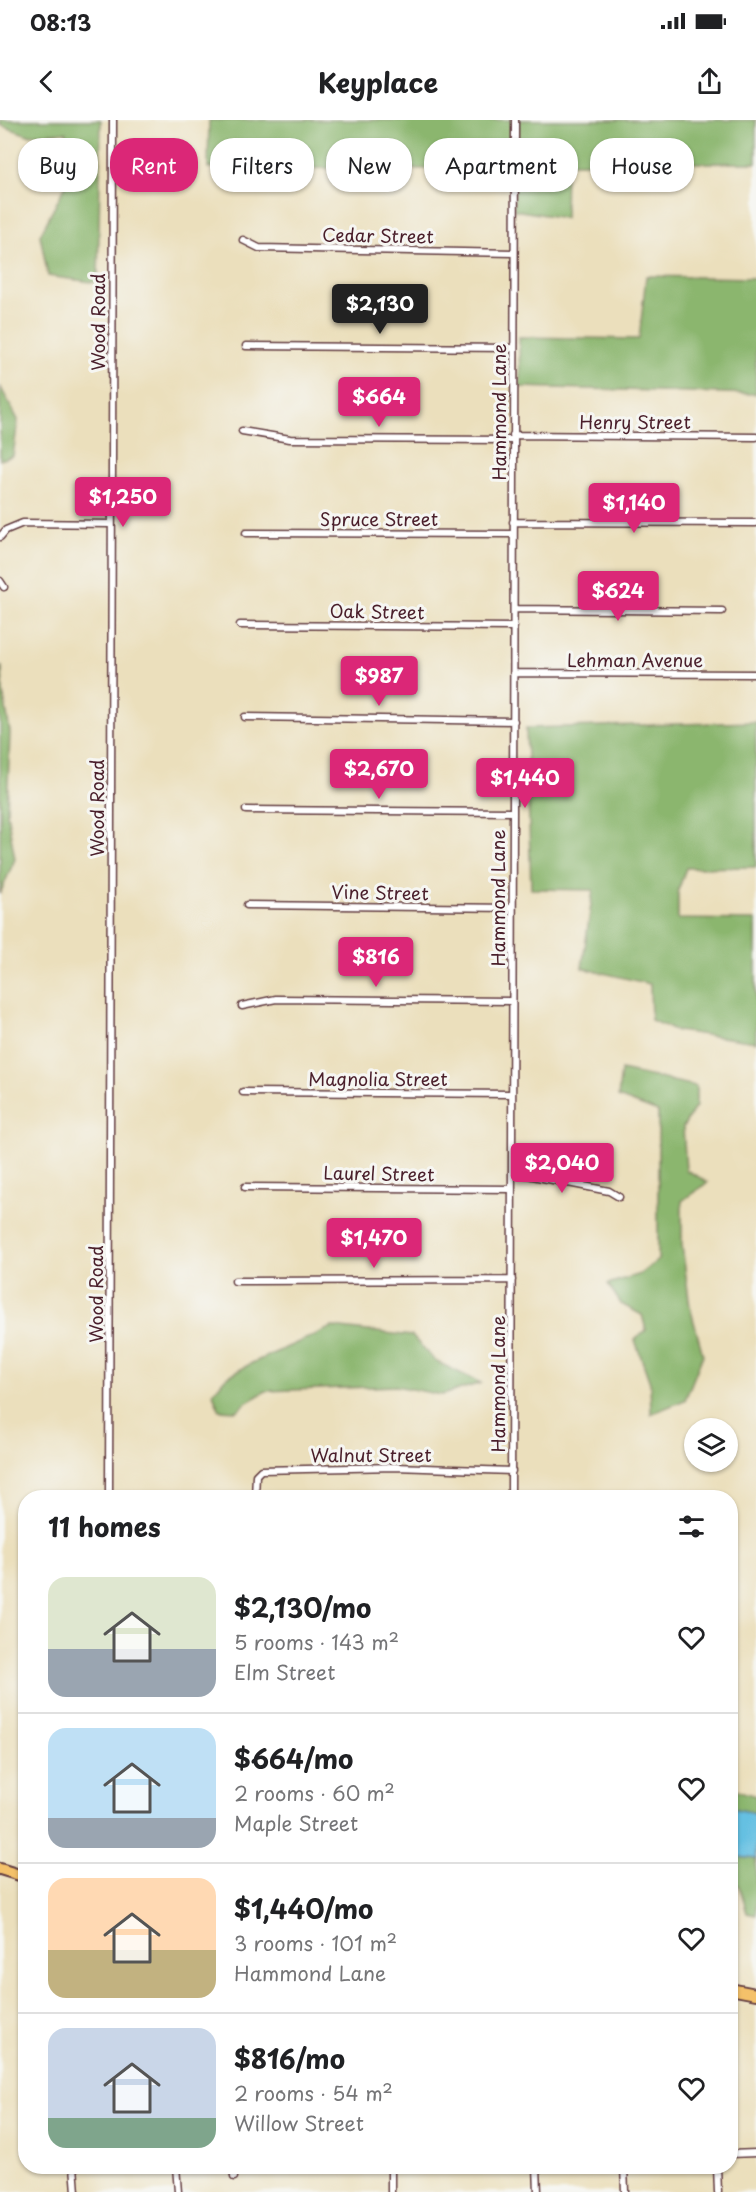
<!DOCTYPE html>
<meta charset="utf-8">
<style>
:root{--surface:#fff;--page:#f6f6f6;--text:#202124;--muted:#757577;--line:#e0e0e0;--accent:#db2777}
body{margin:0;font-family:"Playpen Sans",sans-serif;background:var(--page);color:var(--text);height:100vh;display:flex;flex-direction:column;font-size:22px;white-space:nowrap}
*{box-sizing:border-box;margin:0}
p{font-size:20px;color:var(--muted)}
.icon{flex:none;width:33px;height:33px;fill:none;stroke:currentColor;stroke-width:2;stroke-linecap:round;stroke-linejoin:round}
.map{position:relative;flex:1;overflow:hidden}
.drawer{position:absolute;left:18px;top:1370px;width:720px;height:684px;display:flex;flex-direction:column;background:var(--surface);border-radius:24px;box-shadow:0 2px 4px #0004}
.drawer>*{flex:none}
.guide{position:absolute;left:18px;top:18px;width:720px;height:54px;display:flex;gap:12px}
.fabs{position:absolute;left:684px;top:1298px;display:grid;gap:12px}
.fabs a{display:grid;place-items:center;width:54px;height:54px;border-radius:50%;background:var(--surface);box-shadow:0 2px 4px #0004;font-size:30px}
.price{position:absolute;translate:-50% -51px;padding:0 14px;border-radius:6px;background:var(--accent);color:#fff;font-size:20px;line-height:39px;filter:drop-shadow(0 2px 3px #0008)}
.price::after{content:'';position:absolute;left:50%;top:36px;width:18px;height:14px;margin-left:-9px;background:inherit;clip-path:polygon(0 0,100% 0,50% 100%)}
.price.active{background:#222;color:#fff}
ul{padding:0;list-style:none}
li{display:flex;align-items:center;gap:18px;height:150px;padding:0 30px}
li+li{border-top:2px solid var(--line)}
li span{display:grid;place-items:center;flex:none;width:168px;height:120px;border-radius:18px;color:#555}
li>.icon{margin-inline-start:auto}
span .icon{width:72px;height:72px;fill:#fffc;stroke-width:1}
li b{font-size:26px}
h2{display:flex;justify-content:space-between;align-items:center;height:72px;padding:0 30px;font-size:26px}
.pill{padding:0 21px;border-radius:24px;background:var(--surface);box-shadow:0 2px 4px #0004;font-size:21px;line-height:54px}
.pill.active{background:var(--accent);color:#fff}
.status{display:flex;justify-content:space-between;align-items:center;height:42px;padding:0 30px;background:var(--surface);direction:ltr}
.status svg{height:16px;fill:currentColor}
header{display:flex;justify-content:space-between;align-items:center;height:78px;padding:0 30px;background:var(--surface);font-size:27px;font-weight:700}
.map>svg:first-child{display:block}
.forest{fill:#8bb66e;stroke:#6a6a4c;stroke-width:1.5}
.water{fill:#65c0e2;stroke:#587086;stroke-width:1.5}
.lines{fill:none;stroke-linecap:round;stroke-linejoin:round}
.minor-casing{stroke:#623c41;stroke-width:9}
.primary-casing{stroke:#623c41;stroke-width:14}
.minor{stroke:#fff;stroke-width:6}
.primary{stroke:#f4c16a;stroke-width:10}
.labels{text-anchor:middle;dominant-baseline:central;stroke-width:6;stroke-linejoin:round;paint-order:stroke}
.street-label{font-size:18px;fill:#4a1f2b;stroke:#f6f6f2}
</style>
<div class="status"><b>08:13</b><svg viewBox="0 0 49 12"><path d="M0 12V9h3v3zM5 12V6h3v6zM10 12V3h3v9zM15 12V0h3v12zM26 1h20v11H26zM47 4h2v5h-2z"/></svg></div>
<header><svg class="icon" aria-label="back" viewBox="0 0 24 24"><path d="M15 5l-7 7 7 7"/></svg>Keyplace<svg class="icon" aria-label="share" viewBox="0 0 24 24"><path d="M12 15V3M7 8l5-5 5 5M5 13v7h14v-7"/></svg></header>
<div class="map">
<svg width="756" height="2072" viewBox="0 0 756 2072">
<rect width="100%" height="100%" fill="#f6f6f2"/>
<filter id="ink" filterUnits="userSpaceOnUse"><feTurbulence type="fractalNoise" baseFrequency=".0167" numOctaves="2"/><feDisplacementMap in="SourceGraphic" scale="12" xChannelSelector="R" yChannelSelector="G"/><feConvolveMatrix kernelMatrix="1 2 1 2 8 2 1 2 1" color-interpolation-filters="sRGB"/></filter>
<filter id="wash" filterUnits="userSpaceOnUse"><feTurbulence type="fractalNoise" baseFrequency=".008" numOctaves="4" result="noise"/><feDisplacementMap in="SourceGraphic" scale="24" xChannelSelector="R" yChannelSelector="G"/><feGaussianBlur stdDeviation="1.35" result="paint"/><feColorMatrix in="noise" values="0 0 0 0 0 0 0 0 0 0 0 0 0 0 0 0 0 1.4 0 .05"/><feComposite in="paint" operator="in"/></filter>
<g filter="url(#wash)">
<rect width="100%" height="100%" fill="#ebdfbc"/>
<path class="forest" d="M0,0H101L98,163L48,156L40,115L75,47L66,12L28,15L0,5Z
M209,0H756V43H566L565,98L514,90V48L477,46L472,49L208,48Z
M646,156L756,158V274L520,267L519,217L639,219Z
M0,266L18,300L13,336L0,340Z
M0,546L2,547L3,571L10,612L7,693L15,739L0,774Z
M756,602V747L686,748L678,771V799L756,800V922L677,911L651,900L650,864L582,848L593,770L531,769L526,608Z
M621,950L696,966V986L683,1007L686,1050L708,1062L682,1081V1125L690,1187L703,1235L685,1280L651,1294L650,1263L635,1220L646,1210L642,1195L621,1184L608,1164L640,1154L658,1140V992L618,977Z
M332,1207L412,1216L435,1241L481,1263L442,1275L396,1266L266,1271L247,1282L237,1291L219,1290L213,1273L225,1258L252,1243Z
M730,1668L756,1676V1693L731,1688Z
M730,1736L756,1739V1795L747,1793L739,1766L731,1762Z"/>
<path class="water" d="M731,1688L756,1693V1739L731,1736Z"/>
</g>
<g filter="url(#ink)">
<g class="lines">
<defs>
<path id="minor" d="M243,120L259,128L514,133
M246,226L514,228
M242,311L290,319L513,320
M513,315L756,317
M513,402L756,403
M246,413L513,414
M0,417L6,410L23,403L111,404
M0,461L4,467
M514,489L722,491
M240,505L514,507
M514,553L756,554
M245,597L514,601
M246,690L513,692
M247,785L512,788
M242,886L276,879L512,881
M243,972L512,974
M512,1052L609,1071L619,1077
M245,1067L512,1069
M235,1161L512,1160
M109,1377L113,0
M255,1377L256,1355L261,1350L395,1347L512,1351
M511,1377L515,0
M22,1876L26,1877
M730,2034L756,2033
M74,2046L76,2072
M176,2046L178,2072
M233,2046L234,2057
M391,2046V2072
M537,2046L538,2072
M624,2046L625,2072
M717,2046L718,2072"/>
<path id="primary" d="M0,1749L26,1757
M730,1869L756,1874"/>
</defs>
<use href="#minor" class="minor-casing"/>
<use href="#primary" class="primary-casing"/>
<use href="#minor" class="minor"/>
<use href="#primary" class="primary"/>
</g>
</g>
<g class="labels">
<g class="street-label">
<text transform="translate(378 115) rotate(1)">Cedar Street</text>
<text transform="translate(97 202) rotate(-90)">Wood Road</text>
<text transform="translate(498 292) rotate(-90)">Hammond Lane</text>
<text x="635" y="301">Henry Street</text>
<text x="379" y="398">Spruce Street</text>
<text transform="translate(377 491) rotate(1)">Oak Street</text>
<text x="635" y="539">Lehman Avenue</text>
<text transform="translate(96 688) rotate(-90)">Wood Road</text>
<text transform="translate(380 772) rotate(1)">Vine Street</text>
<text transform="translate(497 778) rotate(-90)">Hammond Lane</text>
<text x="378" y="958">Magnolia Street</text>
<text transform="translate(379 1053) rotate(1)">Laurel Street</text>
<text transform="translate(95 1174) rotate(-90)">Wood Road</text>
<text transform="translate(497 1264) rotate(-90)">Hammond Lane</text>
<text x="371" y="1334">Walnut Street</text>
</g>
</g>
</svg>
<div class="fabs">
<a><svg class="icon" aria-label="layers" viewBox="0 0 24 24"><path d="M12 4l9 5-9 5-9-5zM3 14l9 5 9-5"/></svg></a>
</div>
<b class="price active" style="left:380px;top:215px">$2,130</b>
<b class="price" style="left:379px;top:308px">$664</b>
<b class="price" style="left:123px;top:408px">$1,250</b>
<b class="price" style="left:634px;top:414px">$1,140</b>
<b class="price" style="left:618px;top:502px">$624</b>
<b class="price" style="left:379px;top:587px">$987</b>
<b class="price" style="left:379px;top:680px">$2,670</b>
<b class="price" style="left:525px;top:689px">$1,440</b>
<b class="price" style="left:376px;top:868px">$816</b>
<b class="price" style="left:562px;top:1074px">$2,040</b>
<b class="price" style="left:374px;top:1149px">$1,470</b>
<div class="guide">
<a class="pill">Buy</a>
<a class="pill active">Rent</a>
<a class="pill">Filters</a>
<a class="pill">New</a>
<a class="pill">Apartment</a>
<a class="pill">House</a>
</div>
<section class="drawer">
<h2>11 homes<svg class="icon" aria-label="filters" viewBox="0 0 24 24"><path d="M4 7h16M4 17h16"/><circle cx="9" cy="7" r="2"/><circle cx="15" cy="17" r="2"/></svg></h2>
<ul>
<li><span style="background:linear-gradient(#dfe7d0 60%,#9aa5b1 0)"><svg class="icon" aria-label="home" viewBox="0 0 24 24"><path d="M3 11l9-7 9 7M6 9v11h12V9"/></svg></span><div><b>$2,130/mo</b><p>5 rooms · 143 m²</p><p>Elm Street</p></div><svg class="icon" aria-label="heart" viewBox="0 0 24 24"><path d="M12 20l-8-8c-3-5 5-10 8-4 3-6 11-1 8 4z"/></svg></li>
<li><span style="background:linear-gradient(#bfe0f5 75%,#9aa5b1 0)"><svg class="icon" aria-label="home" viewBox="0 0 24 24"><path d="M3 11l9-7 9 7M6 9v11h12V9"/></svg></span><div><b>$664/mo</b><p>2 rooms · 60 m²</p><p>Maple Street</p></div><svg class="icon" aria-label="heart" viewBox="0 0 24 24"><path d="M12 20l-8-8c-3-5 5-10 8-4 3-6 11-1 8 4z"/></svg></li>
<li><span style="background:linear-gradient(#ffd9b3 60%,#c2b280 0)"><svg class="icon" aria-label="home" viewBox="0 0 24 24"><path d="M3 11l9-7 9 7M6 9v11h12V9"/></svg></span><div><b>$1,440/mo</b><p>3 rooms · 101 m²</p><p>Hammond Lane</p></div><svg class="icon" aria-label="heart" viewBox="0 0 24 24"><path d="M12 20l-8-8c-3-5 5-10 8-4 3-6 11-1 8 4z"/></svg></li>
<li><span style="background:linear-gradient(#c9d6e8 75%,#7fa58c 0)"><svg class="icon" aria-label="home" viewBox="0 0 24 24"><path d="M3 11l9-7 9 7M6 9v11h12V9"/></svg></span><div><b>$816/mo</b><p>2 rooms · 54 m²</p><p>Willow Street</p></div><svg class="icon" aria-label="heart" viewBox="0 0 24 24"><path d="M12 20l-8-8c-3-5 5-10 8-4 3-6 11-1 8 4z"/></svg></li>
</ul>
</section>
</div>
